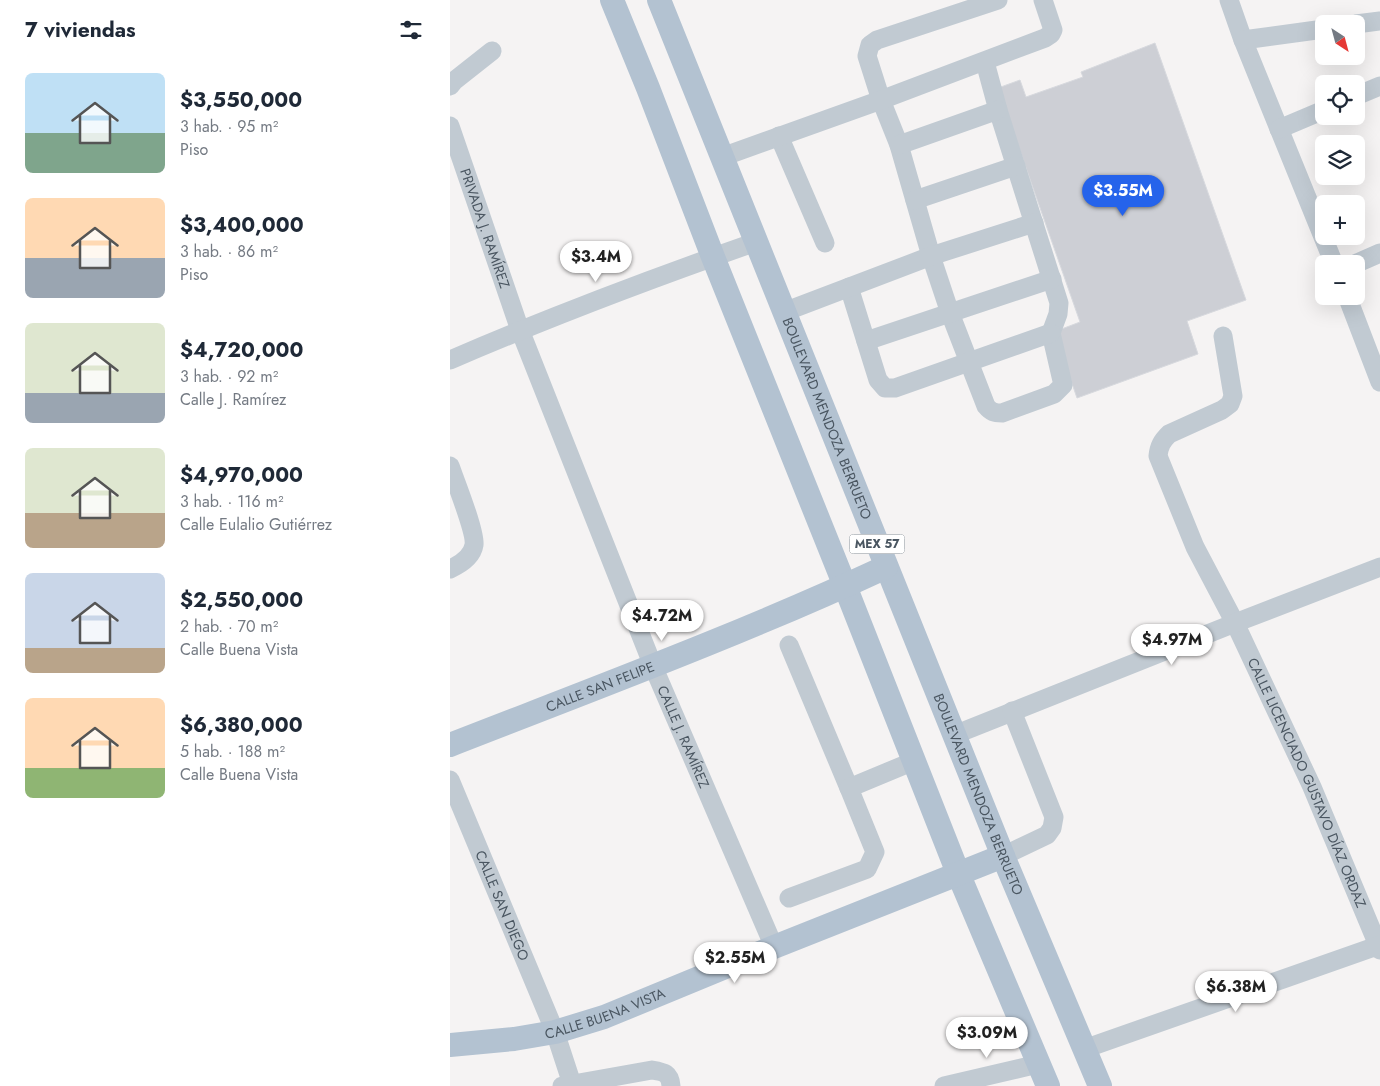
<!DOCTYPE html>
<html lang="es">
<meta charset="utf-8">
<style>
:root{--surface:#fff;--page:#f2f2f3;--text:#1f2937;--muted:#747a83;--accent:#2563eb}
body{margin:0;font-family:Jost,sans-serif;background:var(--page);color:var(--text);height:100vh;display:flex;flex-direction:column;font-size:19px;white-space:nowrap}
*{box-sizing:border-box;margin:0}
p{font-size:16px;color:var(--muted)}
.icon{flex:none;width:28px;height:28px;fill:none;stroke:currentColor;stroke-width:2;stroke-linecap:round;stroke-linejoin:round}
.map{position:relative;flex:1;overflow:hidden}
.panel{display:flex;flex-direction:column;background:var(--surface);width:450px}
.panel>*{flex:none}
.needle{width:32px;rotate:144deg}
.fabs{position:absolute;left:865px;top:15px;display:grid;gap:10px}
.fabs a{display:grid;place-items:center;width:50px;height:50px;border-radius:8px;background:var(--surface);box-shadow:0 5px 20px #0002;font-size:25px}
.price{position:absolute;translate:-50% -42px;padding:0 11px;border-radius:18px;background:#fff;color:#222;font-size:16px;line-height:32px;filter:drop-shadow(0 1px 2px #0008)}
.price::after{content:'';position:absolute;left:50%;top:30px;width:15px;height:11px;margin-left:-8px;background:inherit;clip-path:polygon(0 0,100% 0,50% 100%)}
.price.on{background:var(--accent);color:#fff}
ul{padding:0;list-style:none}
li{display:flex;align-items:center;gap:15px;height:125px;padding:0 25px}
li span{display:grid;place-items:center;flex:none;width:140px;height:100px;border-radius:8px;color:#555}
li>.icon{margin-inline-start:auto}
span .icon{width:60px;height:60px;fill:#fffc;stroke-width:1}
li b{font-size:21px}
h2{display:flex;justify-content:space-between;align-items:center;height:60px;padding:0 25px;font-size:21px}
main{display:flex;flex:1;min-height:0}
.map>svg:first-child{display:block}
.building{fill:#cdcfd5;stroke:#d7d9de}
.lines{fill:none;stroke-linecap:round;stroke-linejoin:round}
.minor{stroke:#c1cad2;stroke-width:19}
.major{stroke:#b3c2d1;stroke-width:24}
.labels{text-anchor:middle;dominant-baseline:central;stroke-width:5;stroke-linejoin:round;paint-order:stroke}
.shield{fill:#fff;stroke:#808990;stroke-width:1}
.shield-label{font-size:12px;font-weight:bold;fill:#4a5661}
.street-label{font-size:14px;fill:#4a5661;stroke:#fff}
</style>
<main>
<section class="panel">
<h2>7 viviendas<svg class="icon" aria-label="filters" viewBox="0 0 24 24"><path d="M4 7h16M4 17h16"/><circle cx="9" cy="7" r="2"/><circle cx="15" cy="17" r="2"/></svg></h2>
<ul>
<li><span style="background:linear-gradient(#bfe0f5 60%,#7fa58c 0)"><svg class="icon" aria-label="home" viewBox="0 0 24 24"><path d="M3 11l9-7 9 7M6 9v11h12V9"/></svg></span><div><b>$3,550,000</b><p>3 hab. · 95 m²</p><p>Piso</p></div></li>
<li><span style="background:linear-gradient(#ffd9b3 60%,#9aa5b1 0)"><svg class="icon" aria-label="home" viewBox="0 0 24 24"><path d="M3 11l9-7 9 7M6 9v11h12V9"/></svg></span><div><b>$3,400,000</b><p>3 hab. · 86 m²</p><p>Piso</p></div></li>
<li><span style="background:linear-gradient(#dfe7d0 70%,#9aa5b1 0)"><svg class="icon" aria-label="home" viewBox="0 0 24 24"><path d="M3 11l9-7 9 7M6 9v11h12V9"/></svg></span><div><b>$4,720,000</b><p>3 hab. · 92 m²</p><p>Calle J. Ramírez</p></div></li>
<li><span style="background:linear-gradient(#dfe7d0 65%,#b9a48a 0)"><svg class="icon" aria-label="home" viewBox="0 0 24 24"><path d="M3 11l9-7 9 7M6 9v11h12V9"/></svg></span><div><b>$4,970,000</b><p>3 hab. · 116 m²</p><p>Calle Eulalio Gutiérrez</p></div></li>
<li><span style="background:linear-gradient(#c9d6e8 75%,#b9a48a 0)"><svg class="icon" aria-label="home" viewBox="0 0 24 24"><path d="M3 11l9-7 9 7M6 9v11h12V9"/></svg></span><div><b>$2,550,000</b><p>2 hab. · 70 m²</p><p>Calle Buena Vista</p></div></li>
<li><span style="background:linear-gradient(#ffd9b3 70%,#8fb573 0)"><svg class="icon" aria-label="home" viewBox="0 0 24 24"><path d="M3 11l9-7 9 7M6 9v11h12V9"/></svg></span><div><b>$6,380,000</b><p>5 hab. · 188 m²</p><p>Calle Buena Vista</p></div></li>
</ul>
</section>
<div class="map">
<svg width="930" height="1086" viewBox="0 0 930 1086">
<rect width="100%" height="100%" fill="#f5f3f3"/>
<path class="building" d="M705,43L796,300L737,321L748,354L627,398L606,337L609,330L630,322L548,88L570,80L576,97L633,77L631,72Z"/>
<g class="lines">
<g class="minor">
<path d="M779,0L793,40L884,264"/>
<path d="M906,24L930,21"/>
<path d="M793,40L874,29"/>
<path d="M535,62L548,110L609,303L608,314L601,333L613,385L604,394L552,413C544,413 541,412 536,406L500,313L481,256L449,145L431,100L417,56L420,45L427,40L548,0"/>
<path d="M0,86L4,81L42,51"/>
<path d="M906,96L930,86"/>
<path id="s1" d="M0,126L70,330L203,666L324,947"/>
<path d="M829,129L874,110"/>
<path d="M329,136L375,243"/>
<path d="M449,145L548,110"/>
<path d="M272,157L431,100L595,38L601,34L603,30L593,0"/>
<path d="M465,200L566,166"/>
<path d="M905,264L930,253"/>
<path d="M399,287L428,380L435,388H445L601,333"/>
<path d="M897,296L930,382"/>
<path d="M334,312L481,256L584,223"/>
<path id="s2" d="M773,336L783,396L780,404L772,410L719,434C712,441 709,446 708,456L745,547L785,623L862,787L930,950"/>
<path d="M416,341L602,279"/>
<path d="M0,360C100,317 203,278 306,242"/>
<path d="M0,466C5,480 26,533 24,545C22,557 11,564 0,569"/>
<path d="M339,645L399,788"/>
<path d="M504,735L785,623L930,567"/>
<path id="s3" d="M0,780L105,1032L122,1084"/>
<path d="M553,856L597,835L602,828L604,817L562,711"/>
<path d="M339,898L417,869L425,852L399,788L464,761"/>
<path d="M634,1049L930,945"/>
<path d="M112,1086L202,1070C214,1072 220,1073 221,1086"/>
<path d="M494,1086L588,1064"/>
</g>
<g class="major">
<path d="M162,0L198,88L263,257L395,586L508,873L598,1086"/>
<path id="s4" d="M209,0L553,856L650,1086"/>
<path id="s5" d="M0,745C146,688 294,633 436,567"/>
<path id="s6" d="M0,1045L64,1039L105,1032L154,1017L324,947L553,856"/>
</g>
</g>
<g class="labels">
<rect class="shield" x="399.5" y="534.5" width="55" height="19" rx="4"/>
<g class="shield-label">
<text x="427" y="544">MEX 57</text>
</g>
<g class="street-label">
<text stroke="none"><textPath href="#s1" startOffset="108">PRIVADA J. RAMÍREZ</textPath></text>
<text stroke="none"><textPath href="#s4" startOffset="451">BOULEVARD MENDOZA BERRUETO</textPath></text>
<text stroke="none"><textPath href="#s5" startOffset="161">CALLE SAN FELIPE</textPath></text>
<text stroke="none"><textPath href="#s1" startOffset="654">CALLE J. RAMÍREZ</textPath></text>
<text stroke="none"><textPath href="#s2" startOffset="522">CALLE LICENCIADO GUSTAVO DÍAZ ORDAZ</textPath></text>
<text stroke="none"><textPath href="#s4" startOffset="856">BOULEVARD MENDOZA BERRUETO</textPath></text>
<text stroke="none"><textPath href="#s3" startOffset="136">CALLE SAN DIEGO</textPath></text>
<text stroke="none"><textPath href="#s6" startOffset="159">CALLE BUENA VISTA</textPath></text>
</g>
</g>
</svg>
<div class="fabs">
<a><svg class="needle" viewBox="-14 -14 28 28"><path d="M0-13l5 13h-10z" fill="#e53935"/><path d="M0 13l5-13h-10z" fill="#747a83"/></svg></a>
<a><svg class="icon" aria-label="locate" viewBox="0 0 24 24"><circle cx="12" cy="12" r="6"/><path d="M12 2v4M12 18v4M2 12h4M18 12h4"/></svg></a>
<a><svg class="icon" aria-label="layers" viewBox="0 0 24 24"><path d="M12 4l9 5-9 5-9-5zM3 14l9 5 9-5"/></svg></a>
<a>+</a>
<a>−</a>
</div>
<b class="price on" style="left:673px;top:217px">$3.55M</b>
<b class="price" style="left:146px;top:283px">$3.4M</b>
<b class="price" style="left:212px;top:642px">$4.72M</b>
<b class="price" style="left:722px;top:666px">$4.97M</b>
<b class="price" style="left:285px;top:984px">$2.55M</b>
<b class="price" style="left:786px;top:1013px">$6.38M</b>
<b class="price" style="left:537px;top:1059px">$3.09M</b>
</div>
</main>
